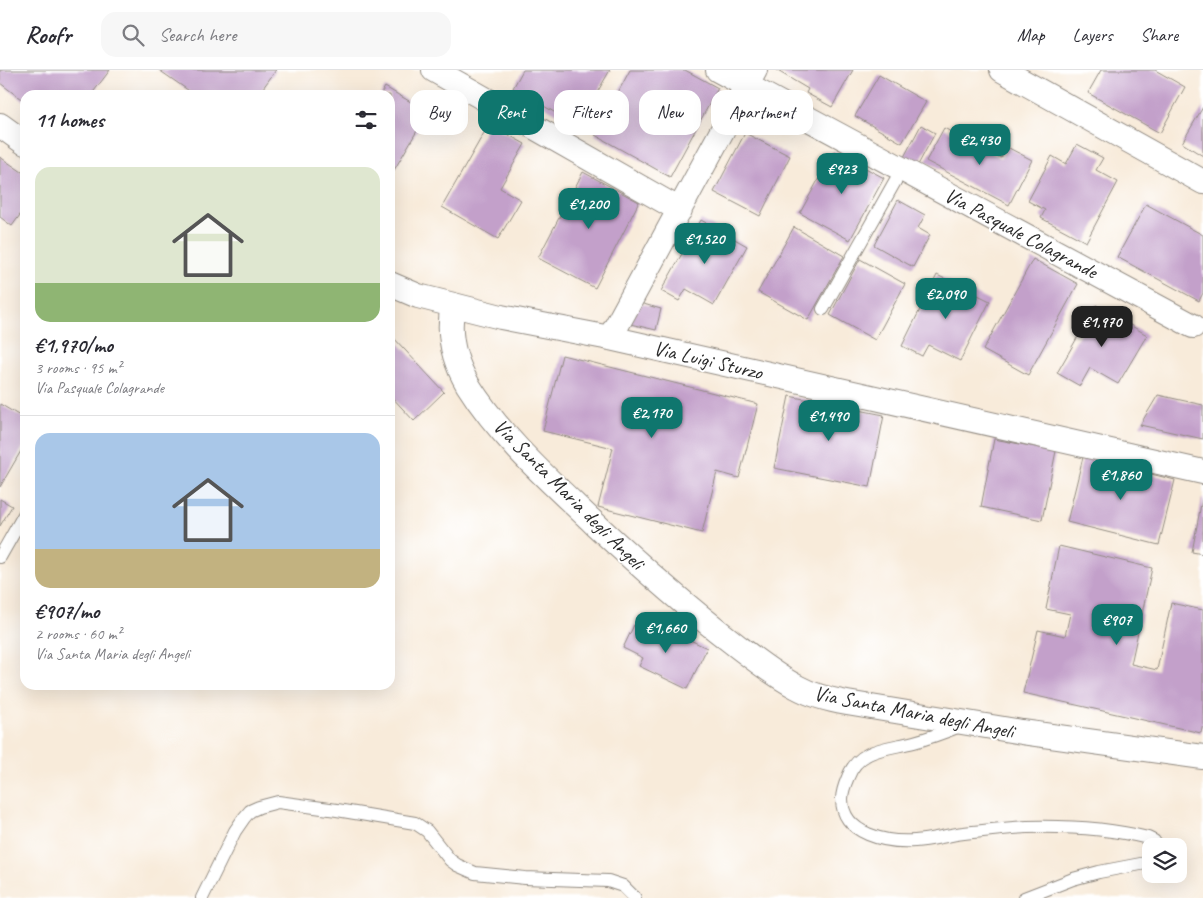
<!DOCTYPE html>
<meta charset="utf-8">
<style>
:root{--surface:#fff;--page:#f7f7f7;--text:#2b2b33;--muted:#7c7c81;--line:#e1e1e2;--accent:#0f766e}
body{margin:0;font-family:Caveat,sans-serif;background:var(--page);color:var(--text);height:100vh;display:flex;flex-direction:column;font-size:19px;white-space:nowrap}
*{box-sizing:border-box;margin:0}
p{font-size:16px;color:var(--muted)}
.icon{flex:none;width:28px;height:28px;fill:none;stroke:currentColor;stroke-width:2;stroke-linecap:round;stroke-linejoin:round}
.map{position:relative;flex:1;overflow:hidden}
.panel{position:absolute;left:20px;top:20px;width:375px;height:600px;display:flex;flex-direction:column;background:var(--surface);border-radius:15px;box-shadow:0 5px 20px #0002}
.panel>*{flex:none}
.banner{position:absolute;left:410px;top:20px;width:475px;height:45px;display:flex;gap:10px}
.controls{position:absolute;left:1142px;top:768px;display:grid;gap:10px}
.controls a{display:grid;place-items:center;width:45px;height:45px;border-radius:10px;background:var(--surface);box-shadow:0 5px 20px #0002;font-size:25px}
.price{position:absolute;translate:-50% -42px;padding:0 11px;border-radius:10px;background:var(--accent);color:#fff;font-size:16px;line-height:32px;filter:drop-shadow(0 1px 2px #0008)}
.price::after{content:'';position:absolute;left:50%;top:30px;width:15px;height:11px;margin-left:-8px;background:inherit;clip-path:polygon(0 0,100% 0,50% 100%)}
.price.active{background:#222;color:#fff}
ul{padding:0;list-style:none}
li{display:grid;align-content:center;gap:10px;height:265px;padding:0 15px}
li+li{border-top:1px solid var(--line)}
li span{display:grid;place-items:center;height:155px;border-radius:15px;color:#555}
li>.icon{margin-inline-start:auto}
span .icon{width:90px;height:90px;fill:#fffc;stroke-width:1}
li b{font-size:21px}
h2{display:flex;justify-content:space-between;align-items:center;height:60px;padding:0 15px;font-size:21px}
.chip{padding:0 18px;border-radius:15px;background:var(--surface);box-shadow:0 5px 20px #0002;font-size:18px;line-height:45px}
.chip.active{background:var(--accent);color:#fff}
header{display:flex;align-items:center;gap:30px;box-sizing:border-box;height:70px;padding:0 25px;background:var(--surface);border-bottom:1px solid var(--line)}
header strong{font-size:24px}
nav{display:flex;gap:28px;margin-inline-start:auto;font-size:18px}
.search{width:350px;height:45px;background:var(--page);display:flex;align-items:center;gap:12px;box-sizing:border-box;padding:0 18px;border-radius:15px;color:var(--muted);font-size:19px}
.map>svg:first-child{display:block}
.building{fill:#c3a0ca}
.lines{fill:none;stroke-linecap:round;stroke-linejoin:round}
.service-casing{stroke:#928b82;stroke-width:14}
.minor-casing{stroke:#928b82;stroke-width:26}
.service{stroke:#fff;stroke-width:12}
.minor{stroke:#fff;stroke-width:24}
.labels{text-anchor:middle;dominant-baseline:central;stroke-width:4;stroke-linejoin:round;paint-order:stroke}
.street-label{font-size:21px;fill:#2b2b2b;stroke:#fff}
</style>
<header>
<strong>Roofr</strong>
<div class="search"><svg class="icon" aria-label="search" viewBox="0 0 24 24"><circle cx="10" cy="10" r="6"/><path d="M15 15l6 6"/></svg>Search here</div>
<nav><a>Map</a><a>Layers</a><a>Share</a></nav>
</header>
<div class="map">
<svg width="1203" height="828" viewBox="0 0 1203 828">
<rect width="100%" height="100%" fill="#fff"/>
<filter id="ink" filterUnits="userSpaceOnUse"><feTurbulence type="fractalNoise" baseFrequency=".02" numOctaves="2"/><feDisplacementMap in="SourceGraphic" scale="10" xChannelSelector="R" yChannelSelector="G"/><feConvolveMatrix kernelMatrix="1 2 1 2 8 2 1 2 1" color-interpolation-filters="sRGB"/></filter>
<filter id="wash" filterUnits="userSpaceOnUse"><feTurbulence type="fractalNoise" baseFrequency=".0096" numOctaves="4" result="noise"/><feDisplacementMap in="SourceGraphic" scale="20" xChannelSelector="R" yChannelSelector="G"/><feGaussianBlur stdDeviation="1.12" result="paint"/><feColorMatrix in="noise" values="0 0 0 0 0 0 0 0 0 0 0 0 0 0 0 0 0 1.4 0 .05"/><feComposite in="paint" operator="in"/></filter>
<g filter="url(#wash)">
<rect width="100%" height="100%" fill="#f8ebda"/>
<g id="blocks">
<path class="building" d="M0,0H110L91,25H25V32L0,13Z
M159,0H276L258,25H195Z
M523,0H610L578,56L513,18Z
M630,0H685L718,18L670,107L595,65Z
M776,0H853L832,37L806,23L808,19Z
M1101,0H1155L1185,17L1160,63L1088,23Z
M879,5L926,32L902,73L855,46Z
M385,17L428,42L390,107V25H380Z
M1203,37V86L1182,73Z
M489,54L525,74L500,118L521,130L498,169L442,137Z
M921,55L935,63L918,95L904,87Z
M944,58L1001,88L1007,77L1032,90L1009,135L926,91Z
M745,63L790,86L760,146L714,122Z
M1077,74L1103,88L1096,100L1118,112L1086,172L1041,148L1045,140L1028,131L1052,86L1066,94Z
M834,81L884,108L850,170L800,143Z
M0,87L25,104V138L12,156L0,147Z
M583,102L639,132L595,218L538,188Z
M898,130L925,145L918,158L930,165L913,197L874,175Z
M1146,134L1203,165V223L1199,231L1117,187Z
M701,150L747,176L714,235L686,219L679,231L661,221Z
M794,157L844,186L808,250L758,222Z
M860,189L905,214L875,270L830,245Z
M1033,189L1078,214L1028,305L983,280Z
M937,205L990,231L960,291L928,275L922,286L902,276Z
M640,233L661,239L656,260L630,254Z
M1096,235L1147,265L1118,314L1090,298L1080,316L1057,303Z
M392,266L444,322L414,351L390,325V267Z
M562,285L758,334L739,408L717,402L702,463L598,437L613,378L543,361Z
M1158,325L1203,335V369L1140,355Z
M789,326L884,345L870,417L774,398Z
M0,334L25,349V374L0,417Z
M994,369L1056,381L1042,450L981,437Z
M1083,387L1175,410L1159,475L1067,452Z
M0,429L12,436L0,456Z
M1202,429H1203V484L1192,482Z
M1059,476L1152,498L1131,594L1157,600L1171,533L1203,540V654L1201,663L1023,623L1038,560L1065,566L1070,544L1046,539Z
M634,555L654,564L658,555L707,578L687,619L639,596L643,588L623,578Z"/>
</g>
</g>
<g filter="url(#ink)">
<use href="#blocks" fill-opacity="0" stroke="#928b82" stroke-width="1"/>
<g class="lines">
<defs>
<path id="service" d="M823,239L902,99
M0,487L25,443
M960,656C945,662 929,668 914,672C887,679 859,678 848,707C845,714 842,721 842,729C842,765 888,773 915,771C931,770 947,765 964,763C985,761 1006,758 1027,757C1068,756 1108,758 1148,768L1154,771L1157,776
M202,828L235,761L244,748L250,741L259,737L278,732L337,740L415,753L427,761L450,790L457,795L475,803L525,808L608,811L623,816L635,828
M1024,828L1073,809L1099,802L1151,792"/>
<path id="minor" d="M434,0L680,140
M718,0L1193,256
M1002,0L1203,112
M0,55L25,73
M390,214L418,226L501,247L610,268L1203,402
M453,235C447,263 454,291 468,315C501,368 550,411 595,454C639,495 684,535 732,572C753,588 774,605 797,617C813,626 830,630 847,633L1022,662L1203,687
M610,268L755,0"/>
</defs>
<use href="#service" class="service-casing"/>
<use href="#minor" class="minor-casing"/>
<use href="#service" class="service"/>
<use href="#minor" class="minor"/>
</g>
</g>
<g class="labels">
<g class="street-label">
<text transform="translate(1021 163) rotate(28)">Via Pasquale Colagrande</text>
<text transform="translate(708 290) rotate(13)">Via Luigi Sturzo</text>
<text transform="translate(569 424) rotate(45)">Via Santa Maria degli Angeli</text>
<text transform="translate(914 642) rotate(11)">Via Santa Maria degli Angeli</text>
</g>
</g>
</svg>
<div class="controls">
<a><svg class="icon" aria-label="layers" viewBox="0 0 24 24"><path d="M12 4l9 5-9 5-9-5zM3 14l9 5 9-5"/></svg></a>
</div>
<b class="price" style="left:980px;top:96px">€2,430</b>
<b class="price" style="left:842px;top:125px">€923</b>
<b class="price" style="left:589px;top:160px">€1,200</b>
<b class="price" style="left:705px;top:195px">€1,520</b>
<b class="price" style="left:946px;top:250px">€2,090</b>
<b class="price active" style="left:1102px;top:278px">€1,970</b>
<b class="price" style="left:652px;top:369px">€2,170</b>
<b class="price" style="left:829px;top:372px">€1,490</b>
<b class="price" style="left:1121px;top:431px">€1,860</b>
<b class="price" style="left:1117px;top:576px">€907</b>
<b class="price" style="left:666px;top:584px">€1,660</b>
<div class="banner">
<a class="chip">Buy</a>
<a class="chip active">Rent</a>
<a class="chip">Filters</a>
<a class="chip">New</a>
<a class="chip">Apartment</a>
</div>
<section class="panel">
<h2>11 homes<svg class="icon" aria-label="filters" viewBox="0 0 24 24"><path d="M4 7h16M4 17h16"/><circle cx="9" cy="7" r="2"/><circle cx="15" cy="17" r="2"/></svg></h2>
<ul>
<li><span style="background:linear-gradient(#dfe7d0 75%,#8fb573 0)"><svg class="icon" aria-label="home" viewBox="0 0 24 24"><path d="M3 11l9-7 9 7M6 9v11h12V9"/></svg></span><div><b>€1,970/mo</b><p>3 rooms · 95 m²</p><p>Via Pasquale Colagrande</p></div></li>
<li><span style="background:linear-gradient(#a9c7e8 75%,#c2b280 0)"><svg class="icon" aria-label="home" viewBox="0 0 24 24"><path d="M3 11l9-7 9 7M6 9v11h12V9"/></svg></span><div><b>€907/mo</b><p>2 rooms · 60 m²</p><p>Via Santa Maria degli Angeli</p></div></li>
</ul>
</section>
</div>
